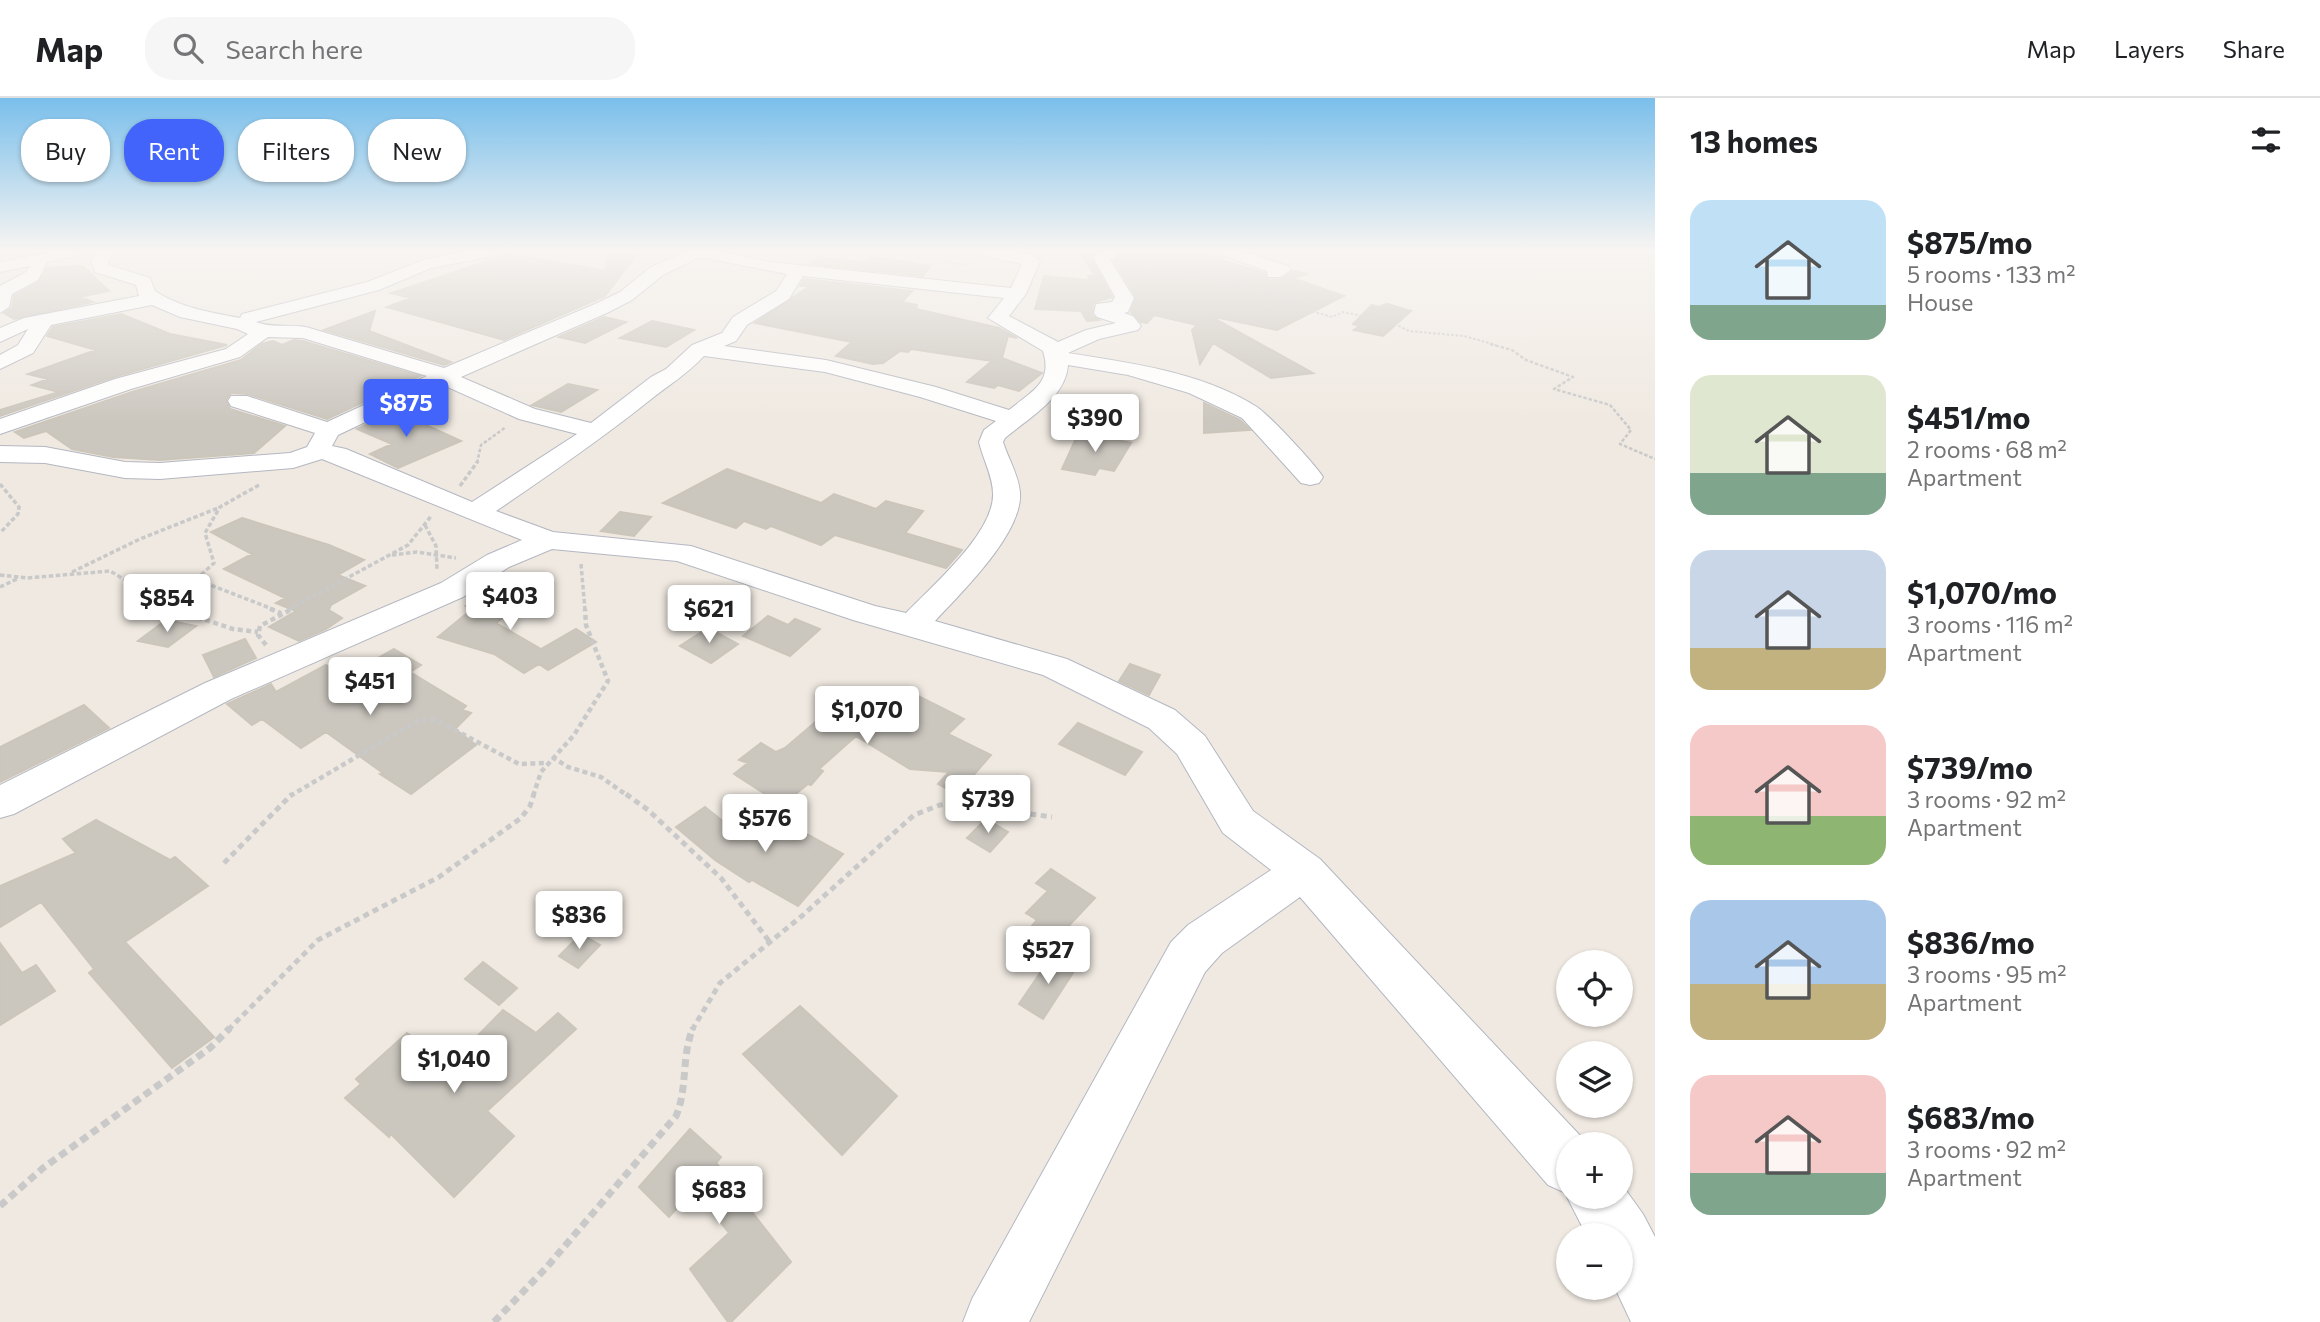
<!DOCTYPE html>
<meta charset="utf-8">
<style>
:root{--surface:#fff;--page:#f6f6f6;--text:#202124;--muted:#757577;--line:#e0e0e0;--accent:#4264fb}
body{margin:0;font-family:Commissioner,sans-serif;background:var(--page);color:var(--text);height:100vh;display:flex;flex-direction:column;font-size:26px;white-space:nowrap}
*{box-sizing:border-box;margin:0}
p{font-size:23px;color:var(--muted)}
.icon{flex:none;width:38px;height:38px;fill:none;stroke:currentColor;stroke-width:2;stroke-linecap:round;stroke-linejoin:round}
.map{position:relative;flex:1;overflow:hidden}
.panel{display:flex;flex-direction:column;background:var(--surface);width:665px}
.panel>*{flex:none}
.hud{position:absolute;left:21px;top:21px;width:665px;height:63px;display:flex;gap:14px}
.tools{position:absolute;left:1556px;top:852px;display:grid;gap:14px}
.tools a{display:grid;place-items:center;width:77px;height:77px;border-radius:50%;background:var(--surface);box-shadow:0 2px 5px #0004;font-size:35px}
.price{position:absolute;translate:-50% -60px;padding:0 16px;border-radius:7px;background:#fff;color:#222;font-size:23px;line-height:46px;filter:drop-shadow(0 2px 4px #0008)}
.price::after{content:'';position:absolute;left:50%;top:42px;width:21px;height:16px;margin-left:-10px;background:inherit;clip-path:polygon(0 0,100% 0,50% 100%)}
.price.on{background:var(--accent);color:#fff}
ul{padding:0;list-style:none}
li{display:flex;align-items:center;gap:21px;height:175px;padding:0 35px}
li span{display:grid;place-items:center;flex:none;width:196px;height:140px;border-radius:21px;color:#555}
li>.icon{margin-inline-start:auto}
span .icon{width:84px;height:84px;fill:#fffc;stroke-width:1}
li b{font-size:30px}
h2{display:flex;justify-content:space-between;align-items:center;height:84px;padding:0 35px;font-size:30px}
.chip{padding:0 24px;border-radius:28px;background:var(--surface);box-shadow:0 2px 5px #0004;font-size:24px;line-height:63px}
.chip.on{background:var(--accent);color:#fff}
header{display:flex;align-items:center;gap:42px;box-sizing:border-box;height:98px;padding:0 35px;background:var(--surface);border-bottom:2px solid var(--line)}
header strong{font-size:33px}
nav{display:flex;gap:38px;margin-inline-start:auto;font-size:24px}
.search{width:490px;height:63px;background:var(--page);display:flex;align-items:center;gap:18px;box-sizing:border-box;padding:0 24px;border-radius:28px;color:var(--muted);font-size:26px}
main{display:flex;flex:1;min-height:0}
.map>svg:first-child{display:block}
.building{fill:#cbc7bf;stroke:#cbc5ba;stroke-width:2}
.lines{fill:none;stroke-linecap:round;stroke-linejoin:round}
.minor-casing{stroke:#b4b7c1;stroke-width:2}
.path-far5{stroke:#c9c9c9;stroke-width:2;stroke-dasharray:2.5 2;stroke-linecap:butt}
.path-far4{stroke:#c9c9c9;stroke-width:2.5;stroke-dasharray:3.5 2;stroke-linecap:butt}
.path-far3{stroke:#c9c9c9;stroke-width:3.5;stroke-dasharray:4.5 2.5;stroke-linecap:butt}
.path-far2{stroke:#c9c9c9;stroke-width:4.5;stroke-dasharray:5 3.5;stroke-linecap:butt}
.path-far1{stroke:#c9c9c9;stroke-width:5;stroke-dasharray:6 4.5;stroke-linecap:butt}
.path{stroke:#c9c9c9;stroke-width:7;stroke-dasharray:8 5;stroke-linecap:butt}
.minor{fill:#fff;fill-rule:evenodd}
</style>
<header>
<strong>Map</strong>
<div class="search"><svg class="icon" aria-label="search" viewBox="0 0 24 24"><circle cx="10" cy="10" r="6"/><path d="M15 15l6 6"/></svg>Search here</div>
<nav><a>Map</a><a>Layers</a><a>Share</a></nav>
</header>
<main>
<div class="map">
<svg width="1655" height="1224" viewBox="0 0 1655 1224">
<rect width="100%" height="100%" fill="#efe9e1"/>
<path class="building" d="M607,153H639L605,198L504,242L387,209L411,200L391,195L509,156L606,173Z
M1080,153H1097L1091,160L1112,199L1093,205L1092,217L1099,222L1087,223L1081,213L1035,211L1044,178L1089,182L1088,178H1095Z
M1119,153H1184L1223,160L1221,162L1265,175L1268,182L1281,181L1293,173L1308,176L1292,180L1344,198L1277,232L1210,218L1313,275L1271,280L1213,245L1200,266L1192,232L1197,227L1154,217L1147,225L1141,224L1131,214L1136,199L1114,163Z
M819,159L863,165L871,159L930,168L923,178L810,166Z
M83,168L109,193L80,199L93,204L14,221L4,215L12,210L14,198L39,184L47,170Z
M804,181L912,193L902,204L917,207L916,211L999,230L1017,240L1008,238L1002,260L1042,275L1019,293L998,287L994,290L967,284L992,263L911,251L908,254L900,253L883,265L873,266L836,258L852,244L755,225L810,188H800Z
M1387,206L1411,213L1383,238L1354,232L1359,228L1353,226L1372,207L1378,209Z
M375,213L369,233L451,264L444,267L324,232Z
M121,216L170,236L227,247L114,279L0,318V312L59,294L32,287L48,281L28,276L96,252L47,238L53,229Z
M604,219L626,224L585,245L559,239Z
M652,223L694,232L666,249L620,240Z
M294,242L303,243L420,278L327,321L248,296L231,295L226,302L230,311L285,328L254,355L160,362L113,359L72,351L46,333L24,340L15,334L132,294L241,262L262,246L273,243L282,247Z
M568,286L597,292L561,314L532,307Z
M1204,305L1240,322L1250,332L1204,335Z
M394,313L428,328L461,343L398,370L370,356L392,346L357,331Z
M1079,334L1131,345L1114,373L1099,370L1095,377L1062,371Z
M727,371L821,405L834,396L876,411L886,403L923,413L905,435L962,452L946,470L835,437L821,447L771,428L766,431L744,423L736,430L663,405Z
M620,414L651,419L634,438L601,433Z
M242,420L329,447L364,462L338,477L365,488L331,507L329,512L342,520L326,531L299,543L269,529L296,513L276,505L285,500L224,471L252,456L211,434Z
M509,482L537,495L496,525L541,551L576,531L596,544L548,572L539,566L524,575L494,556L438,539L472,511L466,508Z
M768,518L788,527L795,521L820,531L790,558L743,538Z
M166,522L196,528L168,549L138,543Z
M708,530L738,546L711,565L680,548Z
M245,541L256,560L214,579L203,557Z
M394,551L421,567L410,574L466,608L462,612L471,615L455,631L476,647L411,696L380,676L383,675L326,634L301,650L262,621L252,627L227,606L271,586L276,594L326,567L345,579Z
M1130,566L1160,577L1149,597L1119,583Z
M852,593L893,614L914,596L964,621L948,636L991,657L957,696L938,686L949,674L910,671L856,638L819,671L823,673L811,687L808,686L782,707L734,676L748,665L739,662L761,645L776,654L785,650Z
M84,607L109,630L0,684V649Z
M1078,625L1142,654L1125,677L1059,646Z
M705,709L749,744L776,719L843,756L798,808L752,782L749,784L715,762L676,729Z
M986,721L1008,734L990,754L967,740Z
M96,722L170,762L175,759L208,788L125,844L214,939L172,970L89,875L94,871L41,804L0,829V788L76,755L63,741Z
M1051,771L1095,800L1047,851L1025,836L1037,822L1026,815L1048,793L1036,785Z
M581,836L600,847L578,870L559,858Z
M0,845L22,875L36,867L55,893L0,927Z
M1053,856L1076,870L1043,921L1019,906Z
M483,864L517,890L499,907L465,881Z
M800,908L897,998L842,1057L743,956Z
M503,912L536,935L558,915L576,931L487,1013L514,1038L454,1099L391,1036L389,1039L345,1000L361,986L356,981L407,935L448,968Z
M690,1031L721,1059L716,1065L748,1102L745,1105L791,1164L731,1224H728L690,1171L729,1135L694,1091L669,1119L639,1089Z"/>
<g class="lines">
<defs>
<path id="minor" d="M54,153H86L84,156L47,164L38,182L12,196L9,209L0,215V188L26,174L30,168L0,174V164Z
M99,153H116L108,163L109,167L150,180L155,193C181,210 209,214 240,220L242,216L367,184L426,161L468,153H501L493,158L431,170L379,192L256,224C270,230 290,226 306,229L444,270L595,206L620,194L651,169L688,153H717L771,164L1011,190L1022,166L976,156L974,153C992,153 1027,149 1040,163L1026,196L1009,218L1058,244L1086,232L1116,225L1097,219L1094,215L1096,206L1112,204L1115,199L1093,159L1101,153H1117L1115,160L1110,162L1134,200L1128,214L1124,215L1133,218L1141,228L1138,232L1099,241L1068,255C1131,265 1202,274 1257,309C1270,318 1314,365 1323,379L1319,385L1310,387L1301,385L1242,320L1189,295L1128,277L1068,267C1066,300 1027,321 1005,340L1003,344C1008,360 1019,378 1020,395C1023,435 961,495 935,523L1067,561L1175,612L1205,638L1253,713L1320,761L1588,1046H1568V1096L1548,1087L1300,799L1222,855L1205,874L1029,1224H963L972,1201L1171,844L1188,827L1271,772L1223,735L1177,656L1149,630L1043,577L853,522L677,463L552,451L509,469L463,499L231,601L14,716L0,720V687L205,585L441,485L487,457L522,442L322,361L293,370L160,381L125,380L45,365L0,364V348L45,349L125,364L160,365L290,355L307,349L315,335L231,308L228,303L231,298H247L327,324L427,278L303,240L268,239L240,259L131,291L0,336V321L115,281L226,251L248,236L237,231L180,219L152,207L51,227L33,255L0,271V257L18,247L28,231L0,244V230L24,220L139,198L136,187L95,174L91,162ZM700,159L787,176L776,193L733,219L722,235L692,247L666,271L651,279L591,325L535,311L461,279L609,214L632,202L663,177ZM803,178L1004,200L988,220L1043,253C1053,285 1032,293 1009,312L936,289L826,262L724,248L736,243L747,227L789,201ZM704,258L825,274L920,299L996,323L984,332L979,344C983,361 993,379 993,396C994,435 932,488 906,515L875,508L691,448L553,434L496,413C549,377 600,342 650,302C670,286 686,277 704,258ZM443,287L519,321L577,336L472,404L346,351L332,348L338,337Z
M1218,153H1242L1288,168L1291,172L1280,179H1268L1267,173L1220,156Z
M1620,1084L1643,1116L1655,1139V1224H1631L1615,1190H1620V1138H1587L1567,1099L1568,1096V1099H1620Z"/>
</defs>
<use href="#minor" class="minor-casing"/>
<path class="path-far5" d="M921,153L916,159L922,162L968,167
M1128,158L1149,161L1143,163L1146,166L1144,175L1221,184L1309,205L1308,212L1332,219L1343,214L1391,224L1409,233L1464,238L1496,247
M1194,159L1208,161
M1298,183L1305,187L1317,204L1313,211L1316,212"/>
<path class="path-far4" d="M1490,246L1512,252L1526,262L1573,279L1554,291L1610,307L1631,332L1620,346L1655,361
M477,365L481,347L506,329"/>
<path class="path-far3" d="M0,386L19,409L18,416L0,435
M259,387L220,409L205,435L214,465L200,478L213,488L275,512
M460,388L478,363
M425,427L436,448L437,471
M392,457L417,454L456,460
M581,466L585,512
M72,474L140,441L218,410
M0,477L27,480L110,473L176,512
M0,489L19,480
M288,512L408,447L432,417"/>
<path class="path-far2" d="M173,511L233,531L258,534
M270,511L281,515
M266,547L258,537L260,528L292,511
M552,659L568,669L601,679L628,698
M290,698L419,622H436L519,666L547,665
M533,698L541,674L574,637L608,583L586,527L585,511"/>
<path class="path-far1" d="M626,696L648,712L721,780L769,843
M224,765L292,696
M228,932L318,842L439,779L521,720L530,708L534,696
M692,932L720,885L803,817L914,717L940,707L954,705L1052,719"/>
<path class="path" d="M0,1108L43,1070L210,950L230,930
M494,1224L546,1170L676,1018C688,990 681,959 693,930"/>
<use href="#minor" class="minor"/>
</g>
<linearGradient id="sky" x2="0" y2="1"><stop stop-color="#7abfeb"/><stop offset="0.47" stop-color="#f8f5f2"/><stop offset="1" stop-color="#f8f5f2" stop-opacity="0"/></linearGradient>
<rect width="1655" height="324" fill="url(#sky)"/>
</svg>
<div class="tools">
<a><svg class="icon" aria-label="locate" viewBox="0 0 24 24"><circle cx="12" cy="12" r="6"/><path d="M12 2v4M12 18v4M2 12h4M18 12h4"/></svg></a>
<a><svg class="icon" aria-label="layers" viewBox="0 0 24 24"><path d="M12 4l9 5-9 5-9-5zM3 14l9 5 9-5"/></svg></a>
<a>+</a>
<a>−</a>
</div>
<b class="price on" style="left:406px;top:341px">$875</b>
<b class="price" style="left:1095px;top:356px">$390</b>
<b class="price" style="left:510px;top:534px">$403</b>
<b class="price" style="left:167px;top:536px">$854</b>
<b class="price" style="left:709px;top:547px">$621</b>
<b class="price" style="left:370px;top:619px">$451</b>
<b class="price" style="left:867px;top:648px">$1,070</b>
<b class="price" style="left:988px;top:737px">$739</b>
<b class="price" style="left:765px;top:756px">$576</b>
<b class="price" style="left:579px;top:853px">$836</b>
<b class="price" style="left:1048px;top:888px">$527</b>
<b class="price" style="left:454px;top:997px">$1,040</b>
<b class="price" style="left:719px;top:1128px">$683</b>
<div class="hud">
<a class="chip">Buy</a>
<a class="chip on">Rent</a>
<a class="chip">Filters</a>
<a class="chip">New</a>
</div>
</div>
<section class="panel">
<h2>13 homes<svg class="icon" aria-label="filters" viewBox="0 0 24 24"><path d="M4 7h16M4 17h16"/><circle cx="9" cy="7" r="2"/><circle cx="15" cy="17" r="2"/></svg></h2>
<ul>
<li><span style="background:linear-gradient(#bfe0f5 75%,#7fa58c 0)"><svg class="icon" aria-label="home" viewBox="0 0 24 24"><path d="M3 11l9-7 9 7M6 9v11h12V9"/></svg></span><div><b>$875/mo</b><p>5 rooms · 133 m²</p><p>House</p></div></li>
<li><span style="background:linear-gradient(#dfe7d0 70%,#7fa58c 0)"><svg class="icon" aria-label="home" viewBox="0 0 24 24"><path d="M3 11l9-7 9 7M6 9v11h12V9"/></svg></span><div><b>$451/mo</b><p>2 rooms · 68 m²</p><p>Apartment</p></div></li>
<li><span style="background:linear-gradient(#c9d6e8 70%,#c2b280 0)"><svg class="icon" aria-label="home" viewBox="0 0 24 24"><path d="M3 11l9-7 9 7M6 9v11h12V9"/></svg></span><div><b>$1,070/mo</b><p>3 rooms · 116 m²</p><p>Apartment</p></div></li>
<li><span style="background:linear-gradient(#f6c9c9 65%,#8fb573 0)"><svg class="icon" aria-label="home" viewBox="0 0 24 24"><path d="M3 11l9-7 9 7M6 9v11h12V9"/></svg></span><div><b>$739/mo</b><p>3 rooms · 92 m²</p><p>Apartment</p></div></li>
<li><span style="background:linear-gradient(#a9c7e8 60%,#c2b280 0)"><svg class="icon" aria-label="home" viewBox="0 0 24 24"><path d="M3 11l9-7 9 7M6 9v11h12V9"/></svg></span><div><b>$836/mo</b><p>3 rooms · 95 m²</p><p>Apartment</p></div></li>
<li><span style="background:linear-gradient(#f6c9c9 70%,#7fa58c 0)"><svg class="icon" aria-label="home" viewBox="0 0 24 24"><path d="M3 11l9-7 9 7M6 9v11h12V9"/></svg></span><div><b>$683/mo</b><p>3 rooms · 92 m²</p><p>Apartment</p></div></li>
</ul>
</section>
</main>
